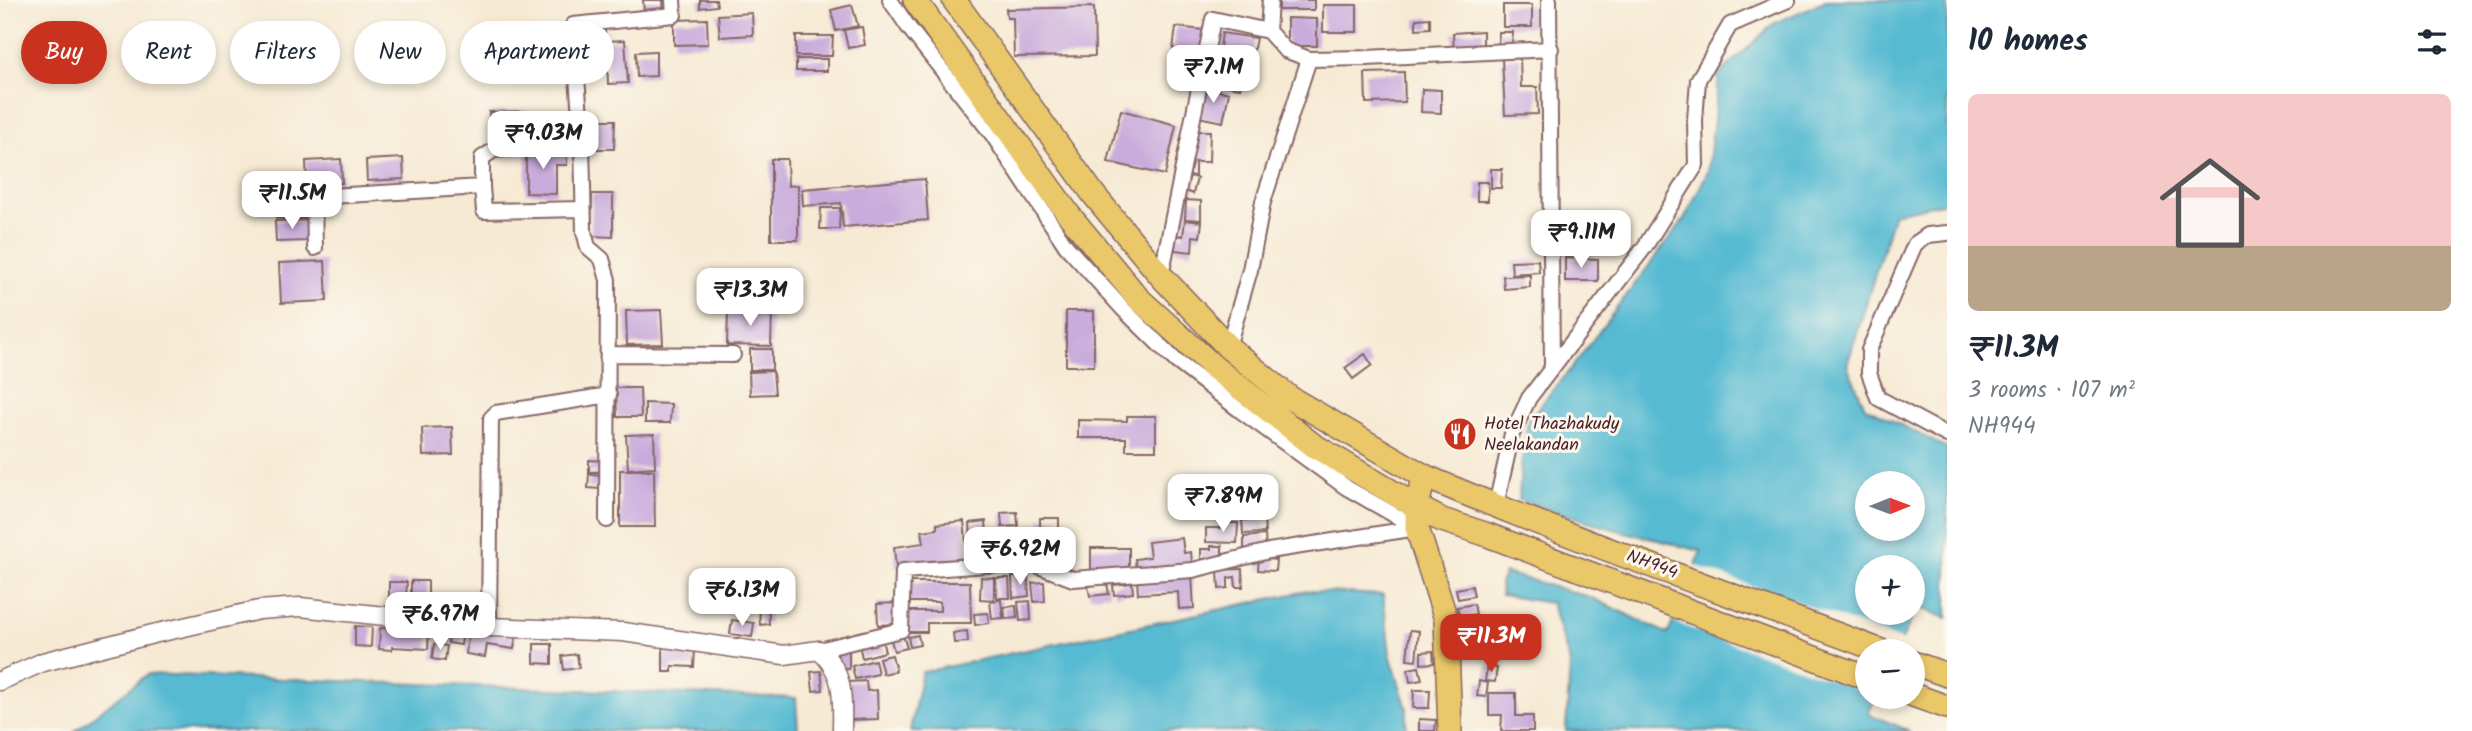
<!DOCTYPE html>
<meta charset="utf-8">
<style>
:root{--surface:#fff;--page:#f6f6f7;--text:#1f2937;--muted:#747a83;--accent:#c8321e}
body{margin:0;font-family:Kalam,sans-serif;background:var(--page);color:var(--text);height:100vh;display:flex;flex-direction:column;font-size:26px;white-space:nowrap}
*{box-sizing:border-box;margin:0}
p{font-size:23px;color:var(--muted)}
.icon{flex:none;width:38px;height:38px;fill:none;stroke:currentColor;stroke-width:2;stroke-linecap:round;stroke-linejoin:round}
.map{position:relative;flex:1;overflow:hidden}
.panel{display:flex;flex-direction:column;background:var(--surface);width:525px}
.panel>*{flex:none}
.guide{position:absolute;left:21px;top:21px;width:665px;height:63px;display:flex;gap:14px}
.needle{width:46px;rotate:89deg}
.fabs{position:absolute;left:1855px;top:471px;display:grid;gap:14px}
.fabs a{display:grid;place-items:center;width:70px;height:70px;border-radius:50%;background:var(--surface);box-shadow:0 4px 10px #0003;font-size:35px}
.price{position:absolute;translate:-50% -60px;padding:0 16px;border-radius:14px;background:#fff;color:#222;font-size:23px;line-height:46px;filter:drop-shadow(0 2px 4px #0008)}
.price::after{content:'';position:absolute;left:50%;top:42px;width:21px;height:16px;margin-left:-10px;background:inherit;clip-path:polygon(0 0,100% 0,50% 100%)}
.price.on{background:var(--accent);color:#fff}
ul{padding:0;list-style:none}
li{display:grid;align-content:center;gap:14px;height:371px;padding:0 21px}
li span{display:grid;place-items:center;height:217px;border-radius:10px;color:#555}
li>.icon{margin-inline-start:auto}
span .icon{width:126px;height:126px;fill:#fffc;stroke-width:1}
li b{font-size:30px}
h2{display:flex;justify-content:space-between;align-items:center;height:84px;padding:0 21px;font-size:30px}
.tag{padding:0 24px;border-radius:32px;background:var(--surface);box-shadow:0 4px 10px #0003;font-size:24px;line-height:63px}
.tag.on{background:var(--accent);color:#fff}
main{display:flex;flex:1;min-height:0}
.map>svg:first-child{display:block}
.water{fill:#54bad2;stroke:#4f6c7e;stroke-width:2;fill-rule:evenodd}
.pier{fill:#f6ead4}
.building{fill:#c9abdc}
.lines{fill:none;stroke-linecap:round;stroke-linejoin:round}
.minor-casing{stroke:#866666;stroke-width:18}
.tertiary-casing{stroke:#866666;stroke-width:21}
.primary-casing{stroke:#866666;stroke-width:26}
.trunk-casing{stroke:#866666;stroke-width:26}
.minor{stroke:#fff;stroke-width:14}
.tertiary{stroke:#fff;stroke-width:18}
.primary{stroke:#eac769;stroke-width:23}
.trunk{stroke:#eac769;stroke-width:23}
.labels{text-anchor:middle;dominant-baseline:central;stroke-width:6;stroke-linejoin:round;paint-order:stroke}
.poi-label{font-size:18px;fill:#4a1f2b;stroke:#fbf7ec;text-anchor:start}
.street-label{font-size:18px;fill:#4a1f2b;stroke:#fbf7ec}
</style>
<main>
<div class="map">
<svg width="1947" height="731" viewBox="0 0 1947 731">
<rect width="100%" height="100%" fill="#fbf7ec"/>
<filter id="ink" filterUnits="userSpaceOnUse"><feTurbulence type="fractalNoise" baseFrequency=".0143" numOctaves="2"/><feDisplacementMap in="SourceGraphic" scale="14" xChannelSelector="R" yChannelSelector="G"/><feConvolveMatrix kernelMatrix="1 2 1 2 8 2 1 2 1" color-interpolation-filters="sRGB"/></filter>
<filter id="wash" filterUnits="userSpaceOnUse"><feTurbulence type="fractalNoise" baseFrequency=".00686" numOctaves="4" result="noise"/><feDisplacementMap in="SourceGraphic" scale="28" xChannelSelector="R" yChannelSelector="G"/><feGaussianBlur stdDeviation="1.57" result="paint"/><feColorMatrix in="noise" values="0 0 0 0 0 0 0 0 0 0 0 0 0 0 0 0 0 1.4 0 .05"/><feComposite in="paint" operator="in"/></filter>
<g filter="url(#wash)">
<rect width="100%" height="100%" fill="#f6ead4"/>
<path class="water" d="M1826,0H1947V202L1894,213L1847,365L1865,407L1947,448V618L1917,607L1897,651H1867V696L1876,697L1868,714L1910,731H1566L1570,663L1551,603L1501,595L1500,583L1505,573L1590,597L1668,634L1701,551L1610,528L1519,500L1521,467L1528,420L1570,370L1685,218L1708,171L1719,75L1773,24ZM1867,483H1913V528H1867ZM1867,567H1913V612H1867Z
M1307,591L1383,595L1390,654L1407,709L1406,731H910L922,672Z
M148,674L796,698L798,731H75Z"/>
<path class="pier" d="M1692,564L1905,641L1900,651H1867V693L1670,621Z"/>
<g id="blocks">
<path class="building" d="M643,0H663L664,12L644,13Z
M700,0H716L717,6L700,8Z
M1279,0H1314V10H1279Z
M852,5L858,26L836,31L831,10Z
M1323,5H1357V32H1323Z
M1503,5H1532V27H1503Z
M1094,7L1095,56L1014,57L1013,18H1007L1006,9Z
M752,13L753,35L720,37L718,15Z
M1287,18L1317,19V46H1287Z
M1430,18V28L1416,29V19Z
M707,19L708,44L674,45V20Z
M862,27L865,45L848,48L844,30Z
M1176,27L1203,30L1201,52L1173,49Z
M605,28V41L625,40L628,83L608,84L607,52L579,53L577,29Z
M1483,31V53L1454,54L1453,33Z
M1499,32H1513L1512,44H1498Z
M1222,33L1256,38L1253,53L1246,52L1240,88L1208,83L1211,69L1217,70Z
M796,36H833L832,56H796Z
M656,51V76L637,77L636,52Z
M1520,58L1521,87H1537L1538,114L1505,115L1502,59Z
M796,59H827V71H796Z
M1404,72L1405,102L1366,103L1365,73Z
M1204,87L1229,93L1223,122L1198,117Z
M1422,89L1441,90V113L1421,112Z
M1121,110L1176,125L1165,175L1108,162Z
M526,111L527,133L490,135L489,112Z
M587,120H615L614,149H586Z
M1196,131H1210L1209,162H1195V176L1181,175V144L1196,145Z
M526,152H567V165H556V194L526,193Z
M403,158L404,179L367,181L366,160Z
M341,159L342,183L307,185L306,161Z
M771,159H787L788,186L798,185V240H771Z
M1491,169H1502L1501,188H1491Z
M1190,176L1197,178L1193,194L1185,191Z
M925,179L928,220L843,227L841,203L803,206L802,189Z
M1477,182H1488V201H1477Z
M277,194L309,195L308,218H276Z
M592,194H613V237L591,236Z
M1186,200L1201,201V220L1185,219Z
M821,208H840L839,229H820Z
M307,220L308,241L276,242L275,221Z
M1185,220L1202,222L1200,237L1193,236L1192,252L1175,250L1176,235L1183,236Z
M1565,258L1598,259V281H1565Z
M1538,260L1539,272L1512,274L1511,261Z
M325,261L327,301L281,303L279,263Z
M1530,275V287L1504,289L1503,276Z
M746,298L762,299L761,309L746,308Z
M661,310L663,344L627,345L626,311Z
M728,311L772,312L771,346L727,345Z
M1066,311H1094V366H1066Z
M750,349H772V370H750Z
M1365,354L1372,365L1353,379L1345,368Z
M773,371L775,394L750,395L749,372Z
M616,388H640L641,417H617Z
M645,403L671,404L670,423H645Z
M1127,416H1156V450H1126V438H1078V420L1127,421Z
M452,427L453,455L423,456L422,428Z
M654,434L655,467L628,469L626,435Z
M589,460L603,461L602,472H589Z
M620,470H654L655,527H620Z
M589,474L602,475L600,489L588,488Z
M1017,512L1018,526L1002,527L1001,513Z
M1040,518H1059V534H1040Z
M1264,519L1265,533L1243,534L1242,520Z
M964,521L968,560L896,568L894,547L924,543L922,531L937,529V524Z
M986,521L987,534H996L998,554L972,555L970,523Z
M1222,523H1238L1237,543L1206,542V528H1222Z
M1265,535L1266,549L1244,550V537Z
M1182,538L1184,553L1191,552L1192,563L1136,570L1135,559L1150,557L1148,542Z
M1036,539H1055V555H1036Z
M1211,546H1222V559H1201V549H1211Z
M1091,548H1129V572L1091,571Z
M1259,558L1276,560L1275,571L1258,570Z
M1242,569L1243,587H1236L1235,577L1228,578V588L1219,589L1218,570Z
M1028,576L1029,596L1013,598L1012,577Z
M1192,576L1194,608L1179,609L1178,592L1138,594L1137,579Z
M981,577L994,578V600L980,599Z
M996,578H1009L1010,598H997Z
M411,581H428V597H411Z
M389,582H407L406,598H389Z
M908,582H970L971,623H927V632H909V611H940V602H908Z
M1044,582L1045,601L1034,602L1032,583Z
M1107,583L1109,594L1090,596L1088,586Z
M1132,583L1133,593L1114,595L1113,585Z
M778,585L779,596L768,597L769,624L760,625L758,586Z
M1472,586L1474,596L1458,599L1456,589Z
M1001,600L1003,618L992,619L990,601Z
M1030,601L1031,620L1020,621L1018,602Z
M896,603L897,624L878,625L877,604Z
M1474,604L1476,614L1460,617L1457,607Z
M1016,606L1017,618L1005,619L1004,607Z
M988,613L989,623L975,625L974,614Z
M732,620L754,623L752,637L730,634Z
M355,626L372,627L371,647L355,646Z
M380,628L429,630L428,649L392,647V650L379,649Z
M450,628L463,630L461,645L448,643Z
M469,629L516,635L514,649L487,645L485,657L466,654Z
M1410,630L1419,631L1416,660L1407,659Z
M967,631L968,642L954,643L953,633Z
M902,632L907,648L894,651L890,636Z
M918,635L920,645L910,647L908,637Z
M1483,636H1505V657H1482Z
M882,639L885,652L862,658L859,644Z
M434,644L447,646L445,661L432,659Z
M534,644H552V664L534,663Z
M663,647L695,649L694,667L672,666V672H663Z
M838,649H849V669H837Z
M1433,651L1434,663L1421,664V652Z
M577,654L579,668L564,670L562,656Z
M892,655L896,671L883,674L879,658Z
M875,660L878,674L855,679L852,666Z
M1487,666L1497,668L1495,682L1485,681Z
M1419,667L1422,680L1410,682L1408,669Z
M821,671L823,690L813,691L811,672Z
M866,681L867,691L877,690L878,719L850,720L848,682Z
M1479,681L1488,683L1486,697L1477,696Z
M1414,690H1430L1429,708H1413Z
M1489,693H1516V716H1533V731H1501L1502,715H1489Z
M1419,719L1436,720L1435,731H1419Z"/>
</g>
</g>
<g filter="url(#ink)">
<use href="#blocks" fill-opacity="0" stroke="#866666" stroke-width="2"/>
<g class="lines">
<defs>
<path id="minor" d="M890,0L909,28L992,134L1066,246L1123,309L1176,361L1241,411L1347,488L1417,528
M1549,0L1552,368
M1268,31L1270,0
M482,187V158L494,150L582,142
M1947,233L1928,235L1915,244L1869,350V373L1878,398L1947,435
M315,248L314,197L482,187L484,211L582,209
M1161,276L1213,19L1268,31L1285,50L1309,59L1366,58L1551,49
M1228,347L1250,270L1263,202L1309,59
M608,354L733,355
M1496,505L1512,434L1529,398L1644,248L1696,165L1695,120L1698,80L1730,25L1788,0
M607,520L608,280L602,259L588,247L584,232L582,142L573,25L674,15L673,0
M489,627L491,418L496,413L609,395
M819,650L901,630L903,571L1028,562L1073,579L1193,570L1269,551L1417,528"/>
<path id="tertiary" d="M0,681L43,662L153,634L259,610L300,607L489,627L623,632L784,655L819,650C846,674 842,698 842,731"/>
<path id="primary" d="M1424,476L1417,507V528L1446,619L1450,731"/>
<path id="trunk" d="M915,0L1069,215L1138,298L1215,368L1313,445L1417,507L1442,520L1485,534L1867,678
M954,0L1094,195L1161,276L1228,347L1290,398L1424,476C1574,540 1729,593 1881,651
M1913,663L1947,675
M1913,695L1947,707"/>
</defs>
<use href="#minor" class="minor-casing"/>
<use href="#tertiary" class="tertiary-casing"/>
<use href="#primary" class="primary-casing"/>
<use href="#trunk" class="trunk-casing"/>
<use href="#minor" class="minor"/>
<use href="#tertiary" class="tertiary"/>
<use href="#primary" class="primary"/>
<use href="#trunk" class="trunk"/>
</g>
</g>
<defs>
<symbol id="restaurant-disc" viewBox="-11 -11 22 22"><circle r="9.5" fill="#c8321e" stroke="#fbf7ec"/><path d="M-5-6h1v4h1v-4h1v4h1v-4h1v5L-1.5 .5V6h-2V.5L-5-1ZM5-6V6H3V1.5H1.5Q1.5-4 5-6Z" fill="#fff"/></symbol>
</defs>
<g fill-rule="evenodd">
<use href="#restaurant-disc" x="1441" y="415" width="38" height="38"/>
</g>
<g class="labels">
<g class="poi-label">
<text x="1484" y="424">Hotel Thazhakudy<tspan x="1484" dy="21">Neelakandan</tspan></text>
</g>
<g class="street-label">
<text transform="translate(1652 565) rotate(20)">NH944</text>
</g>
</g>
</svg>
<div class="fabs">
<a><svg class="needle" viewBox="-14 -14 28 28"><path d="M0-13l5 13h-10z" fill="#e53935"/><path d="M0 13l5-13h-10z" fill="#747a83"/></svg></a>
<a>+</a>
<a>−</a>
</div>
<b class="price" style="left:1213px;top:105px">₹7.1M</b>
<b class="price" style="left:543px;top:171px">₹9.03M</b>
<b class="price" style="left:292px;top:231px">₹11.5M</b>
<b class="price" style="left:1581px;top:270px">₹9.11M</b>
<b class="price" style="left:750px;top:328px">₹13.3M</b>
<b class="price" style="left:1223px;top:534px">₹7.89M</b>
<b class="price" style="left:1020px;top:587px">₹6.92M</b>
<b class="price" style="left:742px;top:628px">₹6.13M</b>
<b class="price" style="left:440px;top:652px">₹6.97M</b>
<b class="price on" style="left:1491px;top:674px">₹11.3M</b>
<div class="guide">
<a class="tag on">Buy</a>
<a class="tag">Rent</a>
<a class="tag">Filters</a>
<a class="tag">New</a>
<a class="tag">Apartment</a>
</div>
</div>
<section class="panel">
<h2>10 homes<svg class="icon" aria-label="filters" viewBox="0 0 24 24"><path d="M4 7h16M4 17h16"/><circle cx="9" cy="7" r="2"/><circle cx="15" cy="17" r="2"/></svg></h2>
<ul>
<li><span style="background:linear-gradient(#f6c9c9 70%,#b9a48a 0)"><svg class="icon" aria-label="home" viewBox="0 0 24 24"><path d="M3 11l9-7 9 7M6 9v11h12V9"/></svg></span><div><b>₹11.3M</b><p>3 rooms · 107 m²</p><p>NH944</p></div></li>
</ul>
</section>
</main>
